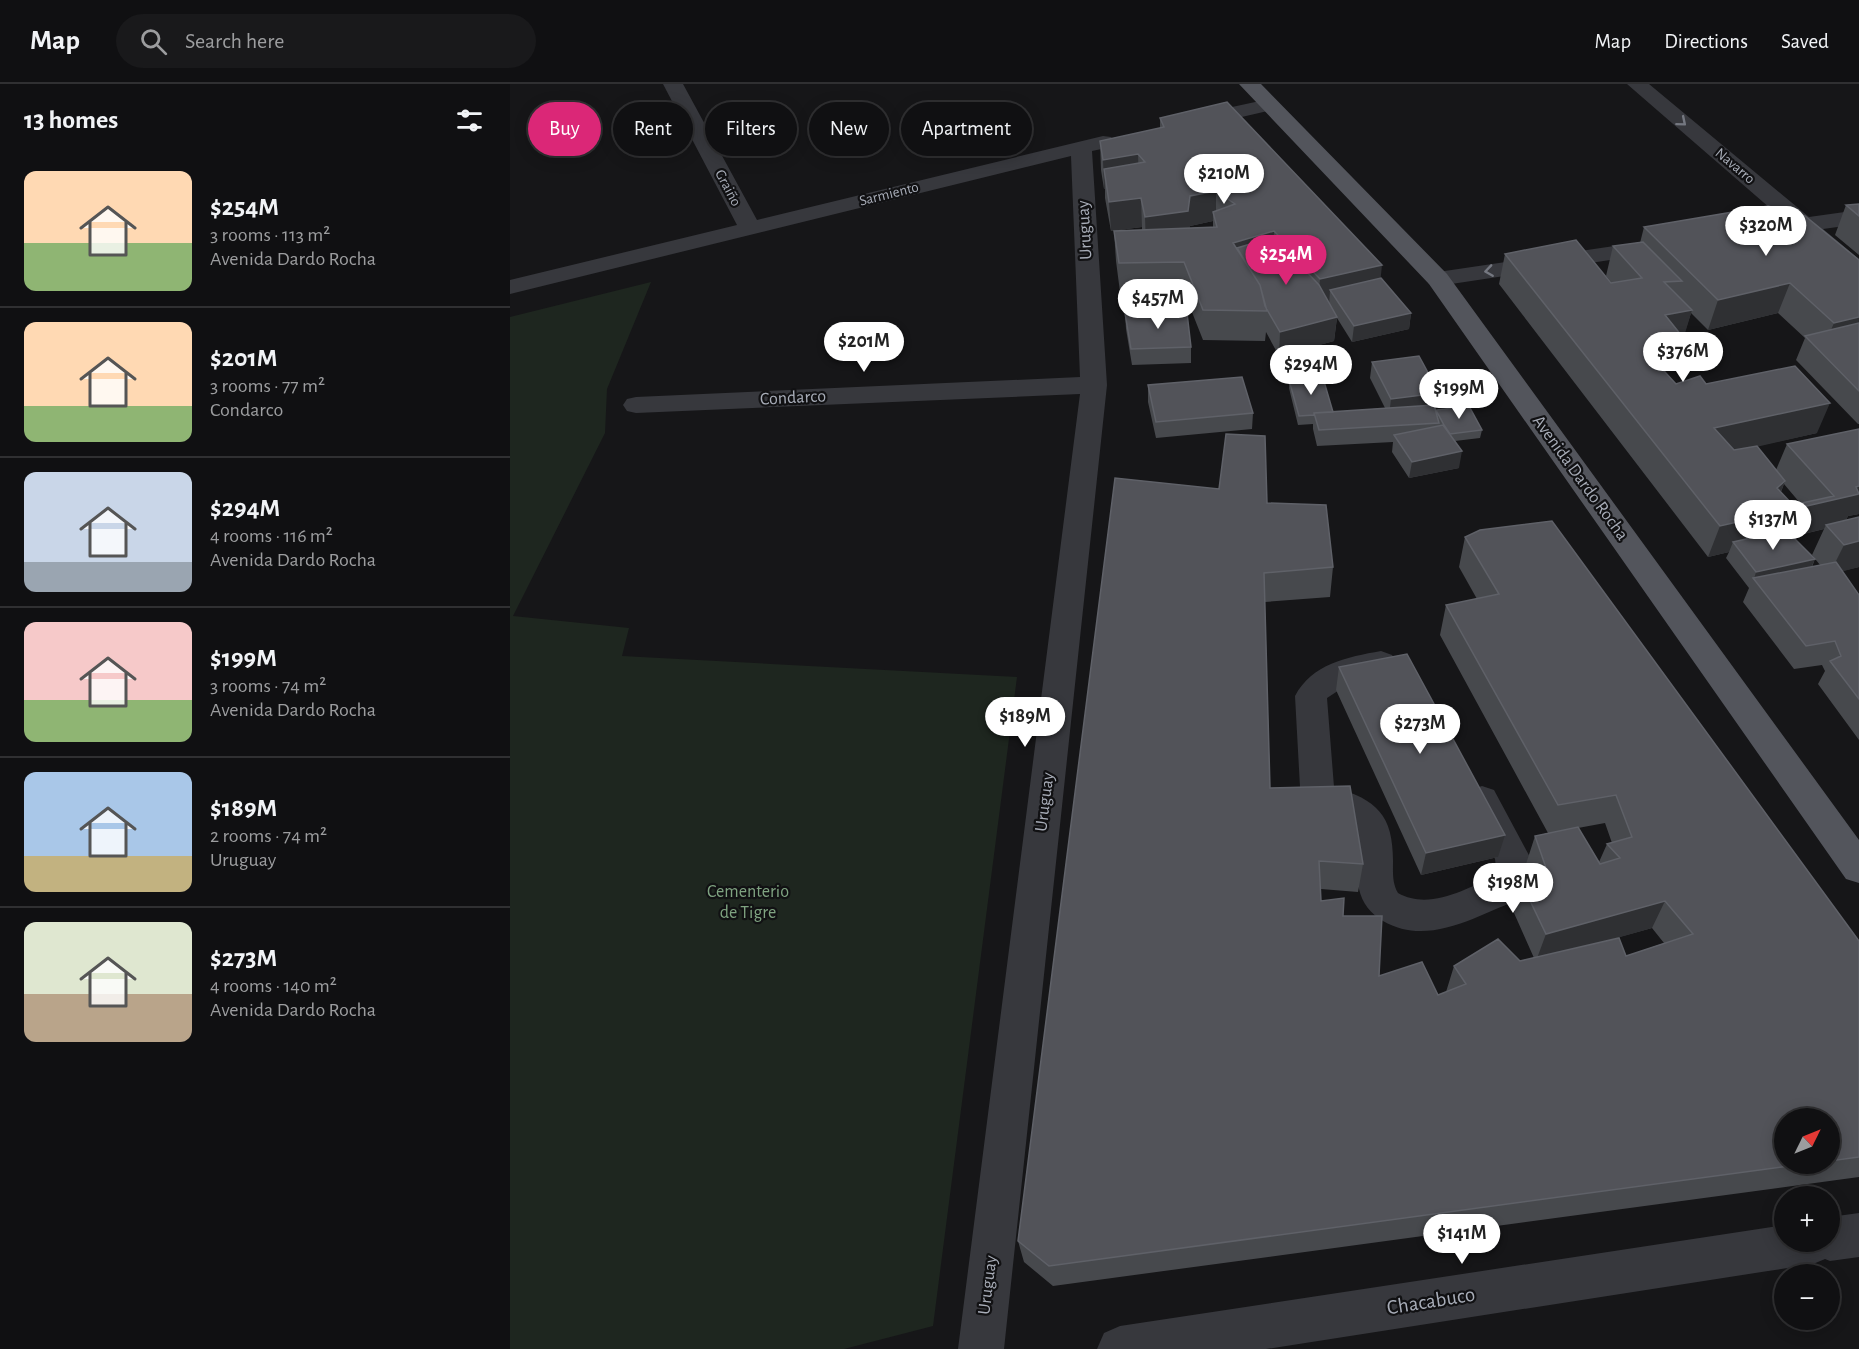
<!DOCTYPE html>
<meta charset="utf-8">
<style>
:root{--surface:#101012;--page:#19191b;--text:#f1f3f6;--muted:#9c9d9f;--line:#303032;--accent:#db2777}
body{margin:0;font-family:"Alegreya Sans",sans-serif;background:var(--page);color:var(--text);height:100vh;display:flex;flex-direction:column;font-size:22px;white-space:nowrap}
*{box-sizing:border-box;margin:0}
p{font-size:20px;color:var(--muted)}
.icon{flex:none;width:33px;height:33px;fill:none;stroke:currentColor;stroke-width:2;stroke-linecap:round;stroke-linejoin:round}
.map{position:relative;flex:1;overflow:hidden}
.side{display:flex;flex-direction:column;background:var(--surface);width:510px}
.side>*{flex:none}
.banner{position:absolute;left:18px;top:18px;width:570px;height:54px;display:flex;gap:12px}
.needle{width:39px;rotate:47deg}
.controls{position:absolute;left:1264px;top:1024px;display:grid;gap:12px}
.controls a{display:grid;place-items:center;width:66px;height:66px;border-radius:50%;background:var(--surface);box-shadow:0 3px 15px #0003,0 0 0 2px var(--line);font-size:30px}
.price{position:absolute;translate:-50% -51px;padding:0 14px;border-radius:21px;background:#fff;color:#222;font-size:20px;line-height:39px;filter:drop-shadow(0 2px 3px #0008)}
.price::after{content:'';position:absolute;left:50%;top:36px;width:18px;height:14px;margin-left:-9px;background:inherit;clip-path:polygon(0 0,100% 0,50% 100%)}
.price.on{background:var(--accent);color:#fff}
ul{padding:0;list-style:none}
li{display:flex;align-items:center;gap:18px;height:150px;padding:0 24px}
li+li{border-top:2px solid var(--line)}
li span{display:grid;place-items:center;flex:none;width:168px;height:120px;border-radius:12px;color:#555}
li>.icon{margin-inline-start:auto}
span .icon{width:72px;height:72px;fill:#fffc;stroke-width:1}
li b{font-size:26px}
h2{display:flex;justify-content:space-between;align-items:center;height:72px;padding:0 24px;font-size:26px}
.pill{padding:0 21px;border-radius:27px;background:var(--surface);box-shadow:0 3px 15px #0003,0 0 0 2px var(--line);font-size:21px;line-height:54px}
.pill.on{background:var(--accent);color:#fff}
header{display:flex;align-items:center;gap:36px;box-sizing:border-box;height:84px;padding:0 30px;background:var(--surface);border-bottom:2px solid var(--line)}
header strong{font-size:28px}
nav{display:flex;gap:33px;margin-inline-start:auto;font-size:21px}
.search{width:420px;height:54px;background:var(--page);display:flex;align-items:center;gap:15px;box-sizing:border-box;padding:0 21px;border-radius:33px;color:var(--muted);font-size:22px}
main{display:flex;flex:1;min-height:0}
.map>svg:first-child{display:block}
.green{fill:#1e261f}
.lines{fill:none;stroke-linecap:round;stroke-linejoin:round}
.minor{fill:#37383d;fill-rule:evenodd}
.major{fill:#53555c;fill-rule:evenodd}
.wall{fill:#47494d;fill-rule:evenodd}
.shaded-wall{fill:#2f3033}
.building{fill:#525359;stroke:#5f6168;stroke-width:1.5}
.oneway{stroke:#757881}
.labels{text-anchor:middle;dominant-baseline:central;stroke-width:4.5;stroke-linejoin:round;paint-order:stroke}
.far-street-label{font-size:15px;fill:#a8adb8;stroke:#111113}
.street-label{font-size:18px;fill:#a8adb8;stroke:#111113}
.park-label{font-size:18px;fill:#7fa381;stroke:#111113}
.near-street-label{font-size:21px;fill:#a8adb8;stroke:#111113}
</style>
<header>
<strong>Map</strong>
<div class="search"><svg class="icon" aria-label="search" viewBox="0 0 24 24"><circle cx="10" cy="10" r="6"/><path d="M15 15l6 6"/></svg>Search here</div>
<nav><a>Map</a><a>Directions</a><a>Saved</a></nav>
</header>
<main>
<section class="side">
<h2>13 homes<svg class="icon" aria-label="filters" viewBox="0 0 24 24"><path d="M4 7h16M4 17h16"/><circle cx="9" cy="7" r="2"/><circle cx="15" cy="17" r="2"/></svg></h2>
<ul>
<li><span style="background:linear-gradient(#ffd9b3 60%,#8fb573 0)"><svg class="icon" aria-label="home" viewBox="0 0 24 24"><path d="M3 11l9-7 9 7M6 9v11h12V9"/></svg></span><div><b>$254M</b><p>3 rooms · 113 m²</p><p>Avenida Dardo Rocha</p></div></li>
<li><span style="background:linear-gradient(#ffd9b3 70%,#8fb573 0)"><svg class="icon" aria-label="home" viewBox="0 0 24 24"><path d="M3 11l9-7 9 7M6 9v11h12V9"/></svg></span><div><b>$201M</b><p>3 rooms · 77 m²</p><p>Condarco</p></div></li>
<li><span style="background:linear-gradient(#c9d6e8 75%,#9aa5b1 0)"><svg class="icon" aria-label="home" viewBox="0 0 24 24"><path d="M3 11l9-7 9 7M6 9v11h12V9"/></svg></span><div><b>$294M</b><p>4 rooms · 116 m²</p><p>Avenida Dardo Rocha</p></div></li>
<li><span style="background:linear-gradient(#f6c9c9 65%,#8fb573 0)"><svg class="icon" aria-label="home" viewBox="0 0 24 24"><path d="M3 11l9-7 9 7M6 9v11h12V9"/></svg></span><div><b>$199M</b><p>3 rooms · 74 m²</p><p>Avenida Dardo Rocha</p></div></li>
<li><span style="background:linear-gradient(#a9c7e8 70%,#c2b280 0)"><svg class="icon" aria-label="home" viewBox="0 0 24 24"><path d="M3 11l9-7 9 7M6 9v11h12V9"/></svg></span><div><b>$189M</b><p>2 rooms · 74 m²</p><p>Uruguay</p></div></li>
<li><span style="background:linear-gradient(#dfe7d0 60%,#b9a48a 0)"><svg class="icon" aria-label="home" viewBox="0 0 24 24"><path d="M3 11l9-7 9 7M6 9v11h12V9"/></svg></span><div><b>$273M</b><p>4 rooms · 140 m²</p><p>Avenida Dardo Rocha</p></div></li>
</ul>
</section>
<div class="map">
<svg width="1349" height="1265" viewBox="0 0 1349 1265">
<rect width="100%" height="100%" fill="#161618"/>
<path class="green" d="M141,198L97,305L95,349L3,532L119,544L112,572L507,593L423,1242L334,1265H0V233Z"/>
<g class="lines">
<path class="minor" d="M153,0H173L247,136L593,52L601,53L604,58L601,63L582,67L597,301L494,1265H448L570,310L126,329L117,327L113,321L117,315L126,313L570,293L561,72L0,210V196L227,141Z
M1117,0H1139L1299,133L1349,126V140L1313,145L1349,175V194L1340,192L1289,149L1259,153L1251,151L1247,146L1251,141L1275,137Z
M759,15L766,17L769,21L766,25L684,44L676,43L673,38L676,33Z
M1145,156L1153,158L1157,163L1153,168L928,202L919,200L916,195L919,190L928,188Z
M871,567L882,571L887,579L882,587L843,597L817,614L824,703C867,716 883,731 883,777C883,788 882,799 888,809C920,827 956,804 987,792L985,775L955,716L960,706L972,702L984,706L1021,775L1024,790L1013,814C969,830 919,864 873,837C861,830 852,819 849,805C844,784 853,760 841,741L825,731L790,723L785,713L790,703L785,612C802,580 837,573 871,567Z
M1349,1129V1173L1320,1177L1315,1175L1303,1180L756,1265H587L594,1249L610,1242L1275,1141V1158H1320V1133Z"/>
<path class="major" d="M729,0H751L937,190L1349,756V799L1336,795L919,200Z"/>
</g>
<path class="wall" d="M650,34L871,194L901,229L899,245L842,258L827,234L824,257L769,272L756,248L755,257L693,256L674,208H610L606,177L604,147L632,146V143L601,147L595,114V105H594L591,86L590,57L650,44ZM703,137V143L679,144L680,142Z
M1349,120V171L1325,151L1336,121Z
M1134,143L1349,176V340H1348L1286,276L1295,254L1268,229L1198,246L1181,229L1173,253L1175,256L1166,286L1155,287L1166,300H1196L1307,349L1247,362L1266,386L1277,360L1349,345V430L1338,432L1336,436L1349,433V483L1332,487L1349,511V656L1308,600L1315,587L1312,581L1284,585L1233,518L1239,504L1216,474L1219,468L1198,473L989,200L995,170L1102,199L1096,192L1103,162L1130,159ZM1274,400L1290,419L1283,421L1271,408ZM1314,445L1302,471L1310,481L1302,483L1305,475L1282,453Z
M615,229L681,263V279L622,281L616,245Z
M862,278L929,309L926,325H925L926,328V326L972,346L970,354L945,357L949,384L899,394L882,368L883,358L807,362L803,345V340L788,341L779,304V296L823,328L875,324L860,294Z
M638,301L743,329L742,345L646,354L638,318Z
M757,419L823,483L820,513L755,518L760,704L853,780L848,808L811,805V817L833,832L869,892L928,911L936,908L944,882L1010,877L1024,874L1004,829L1013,802L1023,803L1016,780L1025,752L1038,749L930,551L936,521L967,515L949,483L955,453L1349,857V1093L543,1202L514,1178L508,1157ZM1095,739L1102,759L1097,760L1089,778L1068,744ZM1142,844L1154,859L1116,872L1102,855ZM1320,1035V1080H1275Z
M829,583L988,773L911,791L826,606Z"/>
<path class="shaded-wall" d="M628,70L629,99L594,85L595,105H594L593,76Z
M706,107V136L703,128V137L680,142L678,157L636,162L635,133L680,112Z
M631,114L632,143L601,147L599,118Z
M764,147L763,176L734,185L723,159Z
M872,181L869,210L820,206L819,222L807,225L810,195Z
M1280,199L1268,229L1198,246L1208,216Z
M1182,226L1173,256L1155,231Z
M901,229L899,245L842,258L844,242Z
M827,233L824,257L769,272L770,248Z
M1349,233V260L1311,269L1324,239Z
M929,309L926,325L879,332L881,315Z
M1320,319L1307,349L1194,375L1204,344Z
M952,367L949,384L899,394L902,378Z
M1275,397L1263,427L1342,412L1346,403L1349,402V430L1338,432L1334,440L1316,441L1314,445L1229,465L1223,458L1219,468L1198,473L1210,442L1267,404Z
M1349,457V483L1319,491L1334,461Z
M1305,475L1297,492L1244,495L1246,488Z
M995,751L988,773L911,791L916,769Z
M1155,817L1142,844L1026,877L1036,850Z"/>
<path class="building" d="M717,18L872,181L810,195L764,147L723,159L750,201L757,227L693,226L674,178L609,179L604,147L707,143L703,128L725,120L706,107L680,112L678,127L635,133L631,114L599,118L594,85L635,78L628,70L593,76L590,57L654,43L650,34Z
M1349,120V132L1336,121Z
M1258,122L1295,132L1349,176V233L1324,239L1280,199L1208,216L1134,143Z
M764,153L809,201L827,233L770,248L755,222L750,201L727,164Z
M1066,156L1101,199L1132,194L1103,162L1133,158L1172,197L1154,198L1182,226L1155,231L1175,256L1139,260L1151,273L1142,274L1166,300L1190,292L1196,300L1285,282L1320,319L1204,344L1224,366L1247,362L1275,397L1267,404L1283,421L1324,412L1277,360L1349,345V402L1346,403L1349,410L1210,442L995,170Z
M871,194L901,229L844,242L820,206Z
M615,229H677L681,263L621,265Z
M1349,239V307L1295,252Z
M909,272L929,309L881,315L862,278Z
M732,293L743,329L646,338L638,301Z
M813,294L823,328L804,329V331L789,332L779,296Z
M924,321L929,339L809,346L804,329Z
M959,322L972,346L940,350L934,341L926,326Z
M933,341L952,367L902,378L884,351Z
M716,350L755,352L757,419L816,421L823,483L754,489L760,704L840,702L853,780L809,777L811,817L834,814L833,832H872L869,892L912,878L928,911L956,900L944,882L988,855L1010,877L1109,854L1116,872L1183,850L1155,817L1036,850L1013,802L1043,804L1025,752L1068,743L1090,780L1110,774L1097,760L1122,753L1106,711L1048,721L936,521L989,510L955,453L970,446L1042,437L1349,857V1073L1320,1077V1035H1275V1080H1294L539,1182L508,1157L605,394L709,405Z
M1349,433V457L1334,461L1316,441Z
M1276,446L1305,475L1246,488L1223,458Z
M1326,478L1349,511V615L1320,577L1331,572L1325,557L1296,562L1243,494Z
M897,570L995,751L916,769L829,583Z"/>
<defs><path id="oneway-chevron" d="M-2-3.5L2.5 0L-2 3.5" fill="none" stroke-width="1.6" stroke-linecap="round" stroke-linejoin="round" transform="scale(1.5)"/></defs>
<g class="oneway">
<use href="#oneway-chevron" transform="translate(1172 38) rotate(40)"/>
<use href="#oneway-chevron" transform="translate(979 187) rotate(172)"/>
</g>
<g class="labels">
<g class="far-street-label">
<text transform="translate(1225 82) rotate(40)">Navarro</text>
<text transform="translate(218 104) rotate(62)">Graiño</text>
<text transform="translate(379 110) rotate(-14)">Sarmiento</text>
</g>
<g class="street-label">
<text transform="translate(575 146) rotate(-93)">Uruguay</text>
<text transform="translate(283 314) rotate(-3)">Condarco</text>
<text transform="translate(1070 394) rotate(54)">Avenida Dardo Rocha</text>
<text transform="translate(535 718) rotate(-83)">Uruguay</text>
<text transform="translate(478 1201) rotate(-83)">Uruguay</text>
</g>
<g class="park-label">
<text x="238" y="808">Cementerio<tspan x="238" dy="21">de Tigre</tspan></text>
</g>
<g class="near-street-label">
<text transform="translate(921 1217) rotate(-9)">Chacabuco</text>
</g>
</g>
</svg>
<div class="controls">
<a><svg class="needle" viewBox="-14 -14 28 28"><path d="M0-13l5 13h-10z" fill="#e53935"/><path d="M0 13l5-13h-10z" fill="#9c9d9f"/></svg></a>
<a>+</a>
<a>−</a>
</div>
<b class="price" style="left:714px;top:121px">$210M</b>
<b class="price" style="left:1256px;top:173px">$320M</b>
<b class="price on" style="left:776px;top:202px">$254M</b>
<b class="price" style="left:648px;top:246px">$457M</b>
<b class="price" style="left:354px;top:289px">$201M</b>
<b class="price" style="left:1173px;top:299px">$376M</b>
<b class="price" style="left:801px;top:312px">$294M</b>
<b class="price" style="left:949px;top:336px">$199M</b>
<b class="price" style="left:1263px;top:467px">$137M</b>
<b class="price" style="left:515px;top:664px">$189M</b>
<b class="price" style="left:910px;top:671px">$273M</b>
<b class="price" style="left:1003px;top:830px">$198M</b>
<b class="price" style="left:952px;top:1181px">$141M</b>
<div class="banner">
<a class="pill on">Buy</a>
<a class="pill">Rent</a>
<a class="pill">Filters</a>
<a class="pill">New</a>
<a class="pill">Apartment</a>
</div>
</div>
</main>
